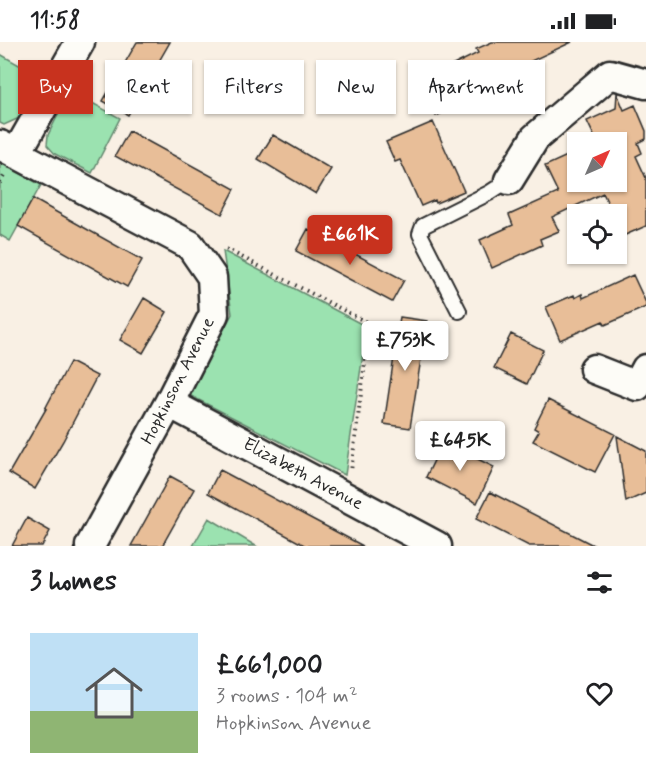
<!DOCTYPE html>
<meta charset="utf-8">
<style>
:root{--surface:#fff;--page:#f2f2f2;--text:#202124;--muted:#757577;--line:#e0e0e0;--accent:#c8321e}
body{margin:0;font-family:Mynerve,sans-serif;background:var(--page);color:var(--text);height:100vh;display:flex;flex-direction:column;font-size:22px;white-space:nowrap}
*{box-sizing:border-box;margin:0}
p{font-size:20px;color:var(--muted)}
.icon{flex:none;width:33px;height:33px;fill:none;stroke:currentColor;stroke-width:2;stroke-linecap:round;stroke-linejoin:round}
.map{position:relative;height:504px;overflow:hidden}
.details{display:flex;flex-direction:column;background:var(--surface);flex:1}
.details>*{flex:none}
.banner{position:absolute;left:18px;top:18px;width:610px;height:54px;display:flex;gap:12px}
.needle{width:39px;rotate:45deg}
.controls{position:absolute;left:567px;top:90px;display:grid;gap:12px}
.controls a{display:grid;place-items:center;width:60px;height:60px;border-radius:0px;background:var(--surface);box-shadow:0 2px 4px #0004;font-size:30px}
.price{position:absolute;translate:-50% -51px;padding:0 14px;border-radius:6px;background:#fff;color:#222;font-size:20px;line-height:39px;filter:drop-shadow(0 2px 3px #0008)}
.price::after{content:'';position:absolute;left:50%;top:36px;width:18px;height:14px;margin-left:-9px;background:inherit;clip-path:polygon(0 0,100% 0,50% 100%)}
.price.on{background:var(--accent);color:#fff}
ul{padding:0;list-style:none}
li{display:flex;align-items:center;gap:18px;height:150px;padding:0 30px}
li+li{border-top:2px solid var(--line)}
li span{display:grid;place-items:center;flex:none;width:168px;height:120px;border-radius:0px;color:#555}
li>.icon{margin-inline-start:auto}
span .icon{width:72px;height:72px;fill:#fffc;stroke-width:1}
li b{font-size:26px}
h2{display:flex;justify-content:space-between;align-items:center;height:72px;padding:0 30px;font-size:26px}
.chip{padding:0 21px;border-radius:0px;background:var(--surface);box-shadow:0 2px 4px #0004;font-size:21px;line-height:54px}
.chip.on{background:var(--accent);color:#fff}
.status{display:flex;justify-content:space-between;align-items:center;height:42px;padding:0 30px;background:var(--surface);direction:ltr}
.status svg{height:16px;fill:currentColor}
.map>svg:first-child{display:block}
.green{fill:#9be2b0;stroke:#63866e;stroke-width:1.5}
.building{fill:#e8be98;stroke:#2b2b2b;stroke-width:1.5}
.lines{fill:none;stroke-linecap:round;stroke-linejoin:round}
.lane-casing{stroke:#2b2b2b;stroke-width:18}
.street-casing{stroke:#2b2b2b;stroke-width:33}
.path{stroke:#2b2b2b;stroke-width:4;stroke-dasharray:1.5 4.5;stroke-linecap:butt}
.lane{stroke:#fdfcf7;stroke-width:14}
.street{stroke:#fdfcf7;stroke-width:28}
.labels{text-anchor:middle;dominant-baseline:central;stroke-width:4.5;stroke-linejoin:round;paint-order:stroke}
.street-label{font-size:18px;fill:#2b2b2b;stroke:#fdfcf7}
</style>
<div class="status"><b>11:58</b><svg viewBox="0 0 49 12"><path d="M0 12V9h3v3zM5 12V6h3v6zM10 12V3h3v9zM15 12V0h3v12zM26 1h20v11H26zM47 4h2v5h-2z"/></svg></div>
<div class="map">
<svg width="646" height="504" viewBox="0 0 646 504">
<rect width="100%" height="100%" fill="#f9f0e4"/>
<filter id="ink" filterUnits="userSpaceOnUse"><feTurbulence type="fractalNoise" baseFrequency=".0167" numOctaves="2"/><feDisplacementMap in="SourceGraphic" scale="12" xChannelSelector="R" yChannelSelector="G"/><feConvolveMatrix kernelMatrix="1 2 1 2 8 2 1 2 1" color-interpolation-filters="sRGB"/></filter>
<g filter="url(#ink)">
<path class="green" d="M0,12L42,36L23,72L17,77L4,83L0,81Z
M70,49L120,76L92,131L55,112L47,103L48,93Z
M0,120L41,143L10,199L0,193Z
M223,209L367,285L345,433L189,353L232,272Z
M209,476L256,504H193Z"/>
<path class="building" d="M137,0H170L128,73L103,59Z
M492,0H572L486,40L487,42L453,58L455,65L436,74L422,42L430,38L429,35L478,11L476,7Z
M617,51L624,68L635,63L646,89V97L638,101L642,111L636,114L646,136V184L616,197V172H613L603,151L552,175L559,189L540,197L542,203L492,226L480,198L513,183L509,173L558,151L545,124L578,109V140H616V100H597L587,79L616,66Z
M433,80L464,149L436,161L435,158L421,164L400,118L395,120L386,100Z
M129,89L235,147L222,172L115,114Z
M273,93L331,127L316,152L258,117Z
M33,157L142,218L127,245L18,184Z
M308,187L404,238L392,260L296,209Z
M633,233L646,261V265L605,283L603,279L560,298L546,265L574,253L575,256L582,252L583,256Z
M144,256L167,270L143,311L120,298Z
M400,275L427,279L410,386L384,382Z
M511,292L543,308L527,342L494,326Z
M70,320L97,334L63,399L35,447L9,431L46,367H45Z
M548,358L615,392L595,430L533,399L539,389L534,386Z
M617,394L646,409V451L626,460Z
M443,400L494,425L477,461L426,435Z
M220,428L314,478L363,504H306L208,451Z
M170,434L194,447L162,504H131Z
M490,450L595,504H529L476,477Z
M27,476L50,489L42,504H12Z"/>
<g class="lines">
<defs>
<path id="lane" d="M459,269L420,192L423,184L489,151L509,138"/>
<path id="street" d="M0,103L190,203L212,235L214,272L169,361L90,504
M16,112L80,0
M509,138L535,96L610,32L646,42
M594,327L637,344L646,327
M169,361L437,504"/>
</defs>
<use href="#lane" class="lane-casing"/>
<use href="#street" class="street-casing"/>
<path class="path" d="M0,141L4,134
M226,207L370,282L351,429"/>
<use href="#lane" class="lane"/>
<use href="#street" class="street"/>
</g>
</g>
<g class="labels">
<g class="street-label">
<text transform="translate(178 339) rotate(-63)">Hopkinson Avenue</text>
<text transform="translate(303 432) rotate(28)">Elizabeth Avenue</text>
</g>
</g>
</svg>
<div class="controls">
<a><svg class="needle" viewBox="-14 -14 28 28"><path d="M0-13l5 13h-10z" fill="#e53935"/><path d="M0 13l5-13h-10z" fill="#757577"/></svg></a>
<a><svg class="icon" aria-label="locate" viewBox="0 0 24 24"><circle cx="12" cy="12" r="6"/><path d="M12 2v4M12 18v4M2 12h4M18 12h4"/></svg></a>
</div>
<b class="price on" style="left:350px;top:224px">£661K</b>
<b class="price" style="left:405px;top:330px">£753K</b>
<b class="price" style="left:460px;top:430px">£645K</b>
<div class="banner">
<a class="chip on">Buy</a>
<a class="chip">Rent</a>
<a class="chip">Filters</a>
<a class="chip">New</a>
<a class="chip">Apartment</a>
</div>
</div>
<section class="details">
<h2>3 homes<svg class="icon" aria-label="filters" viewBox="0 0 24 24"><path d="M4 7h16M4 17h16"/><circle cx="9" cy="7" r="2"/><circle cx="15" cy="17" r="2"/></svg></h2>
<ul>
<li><span style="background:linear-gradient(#bfe0f5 65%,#8fb573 0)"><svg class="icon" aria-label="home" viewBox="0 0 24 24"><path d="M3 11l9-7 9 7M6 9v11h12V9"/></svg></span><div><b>£661,000</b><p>3 rooms · 104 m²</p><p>Hopkinson Avenue</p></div><svg class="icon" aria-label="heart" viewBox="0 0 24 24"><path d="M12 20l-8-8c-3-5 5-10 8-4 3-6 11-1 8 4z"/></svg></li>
</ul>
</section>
